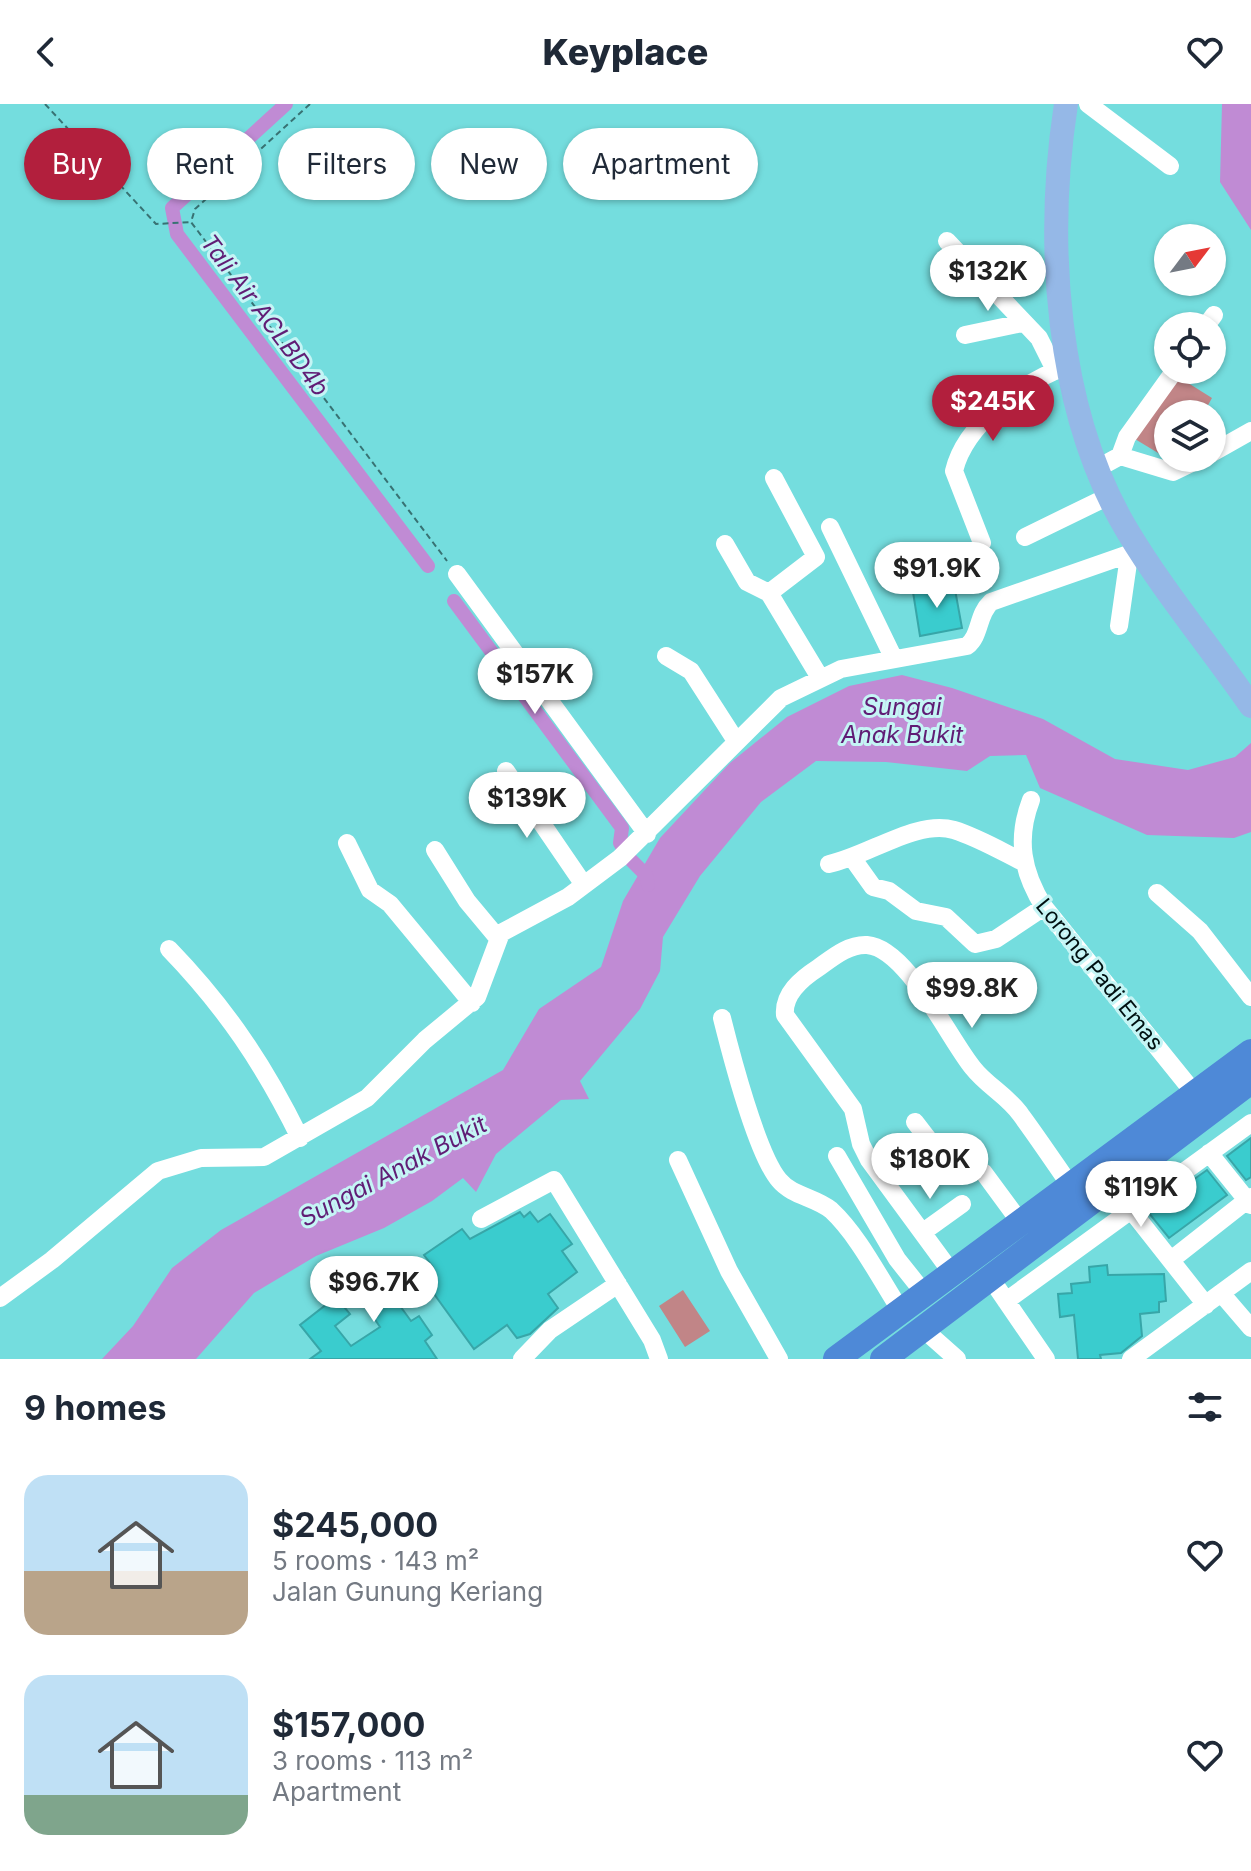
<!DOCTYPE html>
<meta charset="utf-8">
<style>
:root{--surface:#fff;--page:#f6f6f7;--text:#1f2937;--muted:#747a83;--accent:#b21f3d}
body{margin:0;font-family:Inter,sans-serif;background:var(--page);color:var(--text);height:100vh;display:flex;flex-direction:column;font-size:30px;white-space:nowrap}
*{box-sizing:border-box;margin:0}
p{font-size:26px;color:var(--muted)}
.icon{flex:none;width:44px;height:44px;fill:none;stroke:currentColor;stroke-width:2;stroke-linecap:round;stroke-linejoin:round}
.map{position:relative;height:1255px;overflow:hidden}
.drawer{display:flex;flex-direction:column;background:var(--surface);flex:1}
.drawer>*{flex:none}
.hud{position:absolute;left:24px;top:24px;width:800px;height:72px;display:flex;gap:16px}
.needle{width:52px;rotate:58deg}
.tools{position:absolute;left:1154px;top:120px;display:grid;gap:16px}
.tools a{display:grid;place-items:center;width:72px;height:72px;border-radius:50%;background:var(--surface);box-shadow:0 2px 6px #0004;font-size:40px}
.price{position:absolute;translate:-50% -68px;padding:0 18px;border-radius:28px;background:#fff;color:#222;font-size:26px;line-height:52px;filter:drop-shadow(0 2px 4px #0008)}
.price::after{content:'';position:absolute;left:50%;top:48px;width:24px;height:18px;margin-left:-12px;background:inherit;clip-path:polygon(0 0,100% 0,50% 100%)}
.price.on{background:var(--accent);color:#fff}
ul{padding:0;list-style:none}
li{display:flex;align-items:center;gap:24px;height:200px;padding:0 24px}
li span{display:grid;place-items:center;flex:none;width:224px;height:160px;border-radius:24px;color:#555}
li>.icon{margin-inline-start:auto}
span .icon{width:96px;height:96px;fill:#fffc;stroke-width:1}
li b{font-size:34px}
h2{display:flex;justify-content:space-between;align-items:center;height:96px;padding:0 24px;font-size:34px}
.chip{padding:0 28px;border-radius:36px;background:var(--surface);box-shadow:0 2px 6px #0004;font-size:28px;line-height:72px}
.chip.on{background:var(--accent);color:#fff}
header{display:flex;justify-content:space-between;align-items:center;height:104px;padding:0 24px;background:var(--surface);font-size:36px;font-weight:800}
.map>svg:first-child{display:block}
.green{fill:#c18587}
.water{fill:#c08bd4}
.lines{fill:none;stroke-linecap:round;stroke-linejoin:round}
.canal{stroke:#c08bd4;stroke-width:14}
.building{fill:#3accce;stroke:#37a6a8;stroke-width:2}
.path{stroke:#387273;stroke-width:2;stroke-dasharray:6 4;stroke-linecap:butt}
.minor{stroke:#fff;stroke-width:18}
.major{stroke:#95b8e7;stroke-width:24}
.highway{stroke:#4e89d7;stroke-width:26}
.labels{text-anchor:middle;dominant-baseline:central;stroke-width:6;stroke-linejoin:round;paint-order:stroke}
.street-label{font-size:22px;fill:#001011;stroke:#c5f5f5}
.water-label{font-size:24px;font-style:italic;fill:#601d75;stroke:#c5f5f5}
</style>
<header><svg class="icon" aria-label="back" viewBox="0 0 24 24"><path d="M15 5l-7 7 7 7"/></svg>Keyplace<svg class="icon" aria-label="heart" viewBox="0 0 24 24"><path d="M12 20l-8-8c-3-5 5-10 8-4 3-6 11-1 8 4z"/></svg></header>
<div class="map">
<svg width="1251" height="1255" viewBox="0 0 1251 1255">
<rect width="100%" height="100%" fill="#74ddde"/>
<path class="green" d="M1169,267L1212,294L1203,310H1168V354H1176L1173,358L1130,332Z
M683,1186L710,1227L685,1243L659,1202Z"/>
<path class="water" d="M1222,0H1251V126L1220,78Z
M902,571L952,584L1043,615L1115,655L1188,666L1235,653L1251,639V728L1234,734L1147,731L1040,684L1026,651L990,652L967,667L886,658L816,657L761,698L700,772L663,833L660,867L640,905L580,977L589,995L561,996L496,1050L476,1088L463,1074L432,1097L384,1124L316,1152L254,1189L196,1255H102L133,1222L172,1164L221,1126L503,966L539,905L601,863L623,797L660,734L730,659L787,613L849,582Z"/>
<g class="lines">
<path class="canal" d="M286,0L172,104L177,130L428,462
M454,497L622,724L620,739L623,744
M631,756L646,771L648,781"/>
</g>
<path class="building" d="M954,480L962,524L920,532L913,488Z
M1251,1034V1073L1246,1076L1227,1052Z
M1207,1066L1227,1091L1169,1134L1148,1108Z
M520,1108L524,1113L530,1108L538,1118L550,1110L572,1140L562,1147L577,1168L548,1190L558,1204L530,1230L517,1234L507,1221L474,1245L421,1172L433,1163L424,1151L462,1125L470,1135Z
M397,1156L415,1180L395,1195L411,1217L419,1212L432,1231L425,1237L437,1255H310L321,1247L300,1221L336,1193L350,1210L335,1222L351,1242L380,1223L374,1214L378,1211L359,1185Z
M1107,1161L1108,1171L1164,1170L1166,1197L1159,1198V1208L1140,1210L1142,1232L1121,1249L1100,1251L1101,1255H1078L1074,1211L1060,1213L1058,1190L1072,1189L1071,1180L1090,1178L1089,1163Z"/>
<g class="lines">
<path class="path" d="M45,0L156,120L191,118
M310,0L195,105L191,118L447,457"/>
<path class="minor" d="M1088,0L1170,62
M947,137L1039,234L1055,266
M1206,222L1214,211
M965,231L1022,219
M1212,349L1251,327
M1120,352L1127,333L1175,266
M1098,364L1120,352L1173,368L1202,354
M830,423L893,553
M1025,433L1109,392
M982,439L954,367C965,320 1024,277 1068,262
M725,440L747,478L769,489L819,572
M457,470L647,730
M769,489L816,453L774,374
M1119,522L1129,452
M666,552L691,567L736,637
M506,667L584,781
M1031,696C1016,735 1022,768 1044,803L1195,990
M347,739L370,786L390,800L472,899
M435,746L467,797L497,833
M853,755L873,783L889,787L916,807L946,813L975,840L996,835L1044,803
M829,760C868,752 917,715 954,726C977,733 1001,747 1023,758
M1157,789L1200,827L1251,893
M169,845C226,904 264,961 300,1034
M722,914C731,950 757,1050 779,1076C792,1092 815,1093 831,1106C859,1132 880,1175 901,1207
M915,1018L952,1066L976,1064L984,1069L1020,1118
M1209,1049L1251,1101
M837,1052L897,1155L924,1189
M678,1056L729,1167L779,1255
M1131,1106L1206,1201
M481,1115L554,1076L652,1236L659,1255
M923,1128L962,1100
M1171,1156L1251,1093
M952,1169L869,1056L861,1040L853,1005L785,911C783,890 801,875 818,864C832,854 848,840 867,841C907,844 949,935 973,964C987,982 1008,992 1021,1011C1038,1034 1054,1058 1070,1081
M989,1172L1046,1255
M1221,1189L1251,1224
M0,1194L52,1156L158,1067L201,1054L264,1053L367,994L425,936L477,893L501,829L568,793L620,754L781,594L841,565L967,542C981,531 977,511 991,498L1140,446
M1006,1197L1251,1019
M922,1224L957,1255
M522,1255L550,1226L618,1180
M1131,1255L1251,1167"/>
<path class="major" d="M1066,0C1045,137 1055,307 1128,428C1164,488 1211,544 1251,602"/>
<path class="highway" d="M836,1255L1251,948
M883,1255L1251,977"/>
</g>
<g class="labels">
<g class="street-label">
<text transform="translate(1100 870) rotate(51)">Lorong Padi Emas</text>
</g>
<g class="water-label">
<text transform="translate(265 211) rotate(53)">Tali Air ACLBD4b</text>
<text x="902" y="602">Sungai<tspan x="902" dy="28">Anak Bukit</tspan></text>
<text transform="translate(393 1067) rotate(-28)">Sungai Anak Bukit</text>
</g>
</g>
</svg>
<div class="tools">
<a><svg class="needle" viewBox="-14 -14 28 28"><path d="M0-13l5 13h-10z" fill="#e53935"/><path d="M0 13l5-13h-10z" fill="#747a83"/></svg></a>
<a><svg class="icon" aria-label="locate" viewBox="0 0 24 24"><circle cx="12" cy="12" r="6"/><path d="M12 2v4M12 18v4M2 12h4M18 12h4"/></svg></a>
<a><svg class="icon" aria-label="layers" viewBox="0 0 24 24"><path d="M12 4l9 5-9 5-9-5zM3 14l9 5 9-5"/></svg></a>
</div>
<b class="price" style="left:988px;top:209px">$132K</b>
<b class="price on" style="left:993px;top:339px">$245K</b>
<b class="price" style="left:937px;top:506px">$91.9K</b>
<b class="price" style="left:535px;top:612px">$157K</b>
<b class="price" style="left:527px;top:736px">$139K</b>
<b class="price" style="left:972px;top:926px">$99.8K</b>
<b class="price" style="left:930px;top:1097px">$180K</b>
<b class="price" style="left:1141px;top:1125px">$119K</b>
<b class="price" style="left:374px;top:1220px">$96.7K</b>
<div class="hud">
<a class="chip on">Buy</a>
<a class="chip">Rent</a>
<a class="chip">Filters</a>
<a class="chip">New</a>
<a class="chip">Apartment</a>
</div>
</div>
<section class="drawer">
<h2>9 homes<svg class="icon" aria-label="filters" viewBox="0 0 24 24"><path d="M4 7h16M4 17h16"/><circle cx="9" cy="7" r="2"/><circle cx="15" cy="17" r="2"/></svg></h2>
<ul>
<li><span style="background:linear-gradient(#bfe0f5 60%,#b9a48a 0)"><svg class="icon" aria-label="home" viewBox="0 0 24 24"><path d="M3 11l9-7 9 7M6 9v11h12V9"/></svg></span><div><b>$245,000</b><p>5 rooms · 143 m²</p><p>Jalan Gunung Keriang</p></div><svg class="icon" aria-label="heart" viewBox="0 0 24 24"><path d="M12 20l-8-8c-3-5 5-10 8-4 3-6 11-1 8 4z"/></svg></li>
<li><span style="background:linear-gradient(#bfe0f5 75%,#7fa58c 0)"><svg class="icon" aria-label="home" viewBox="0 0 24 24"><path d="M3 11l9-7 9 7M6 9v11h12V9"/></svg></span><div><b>$157,000</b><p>3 rooms · 113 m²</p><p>Apartment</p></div><svg class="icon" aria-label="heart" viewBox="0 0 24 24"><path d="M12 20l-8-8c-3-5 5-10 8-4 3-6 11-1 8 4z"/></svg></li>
</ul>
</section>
